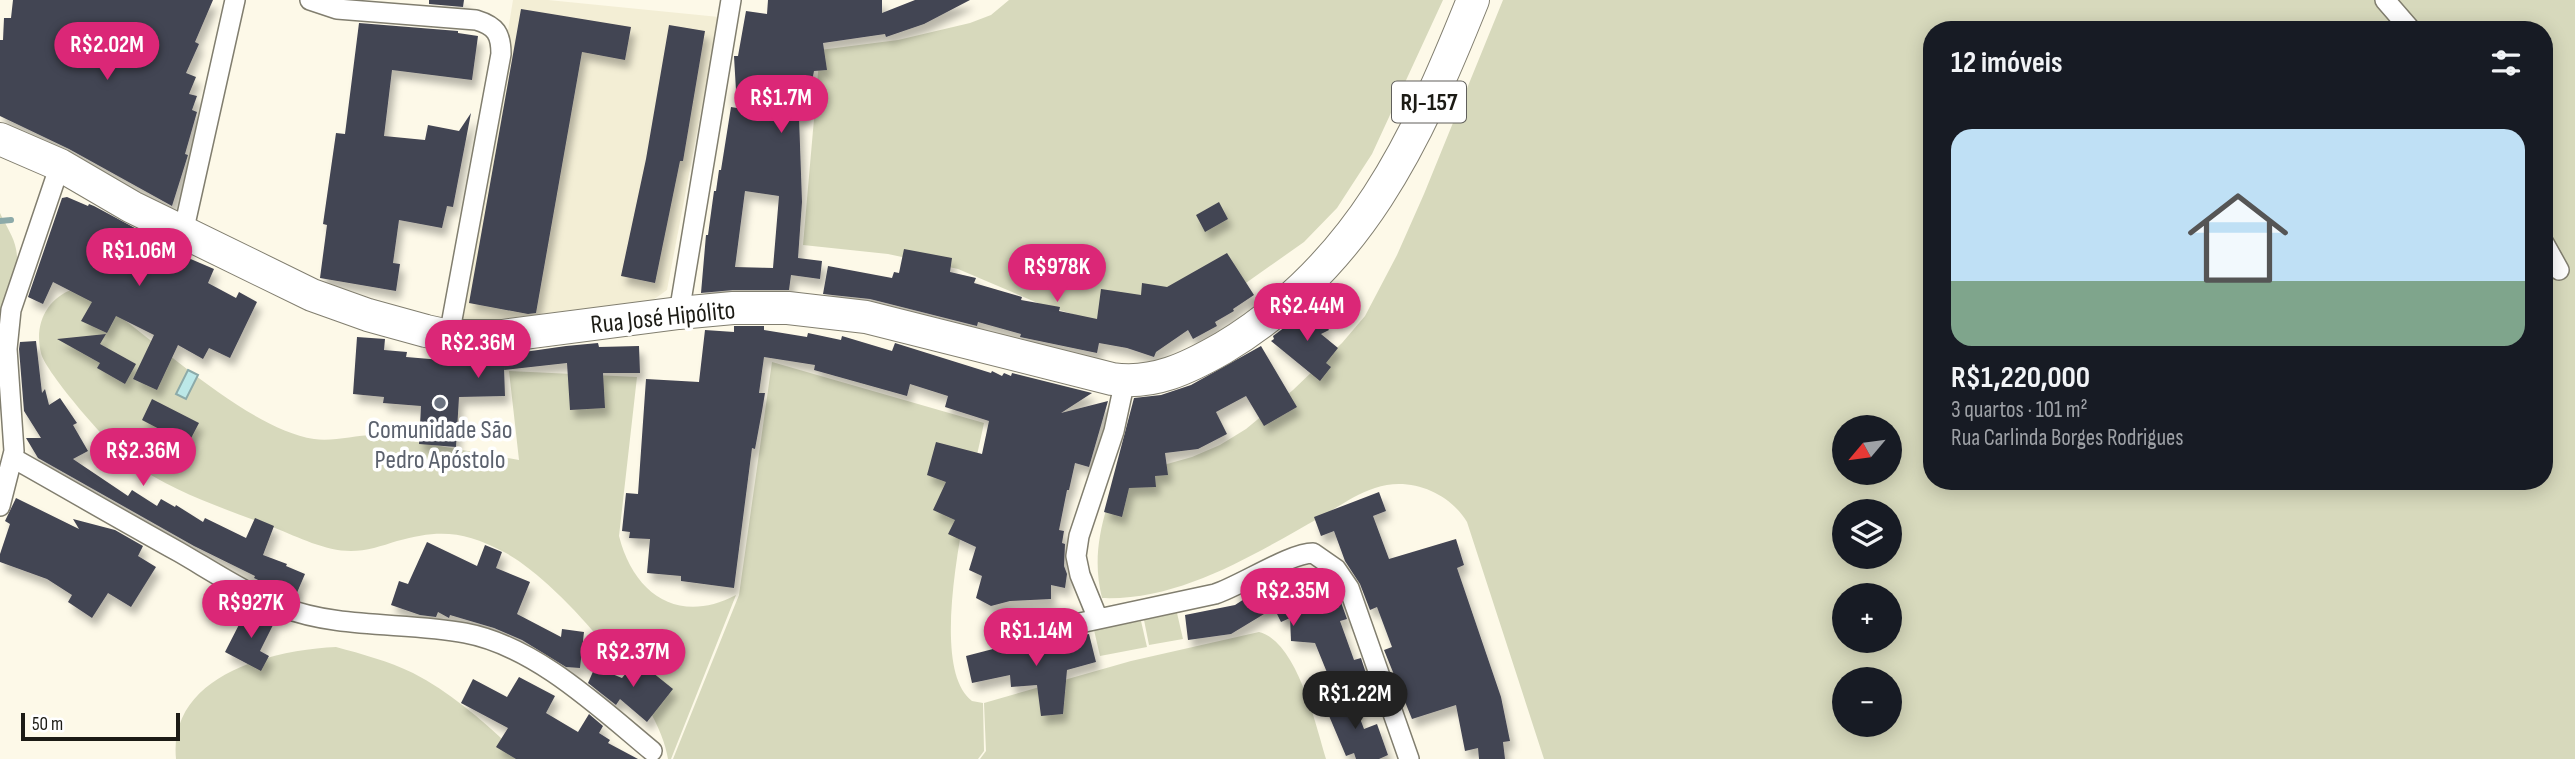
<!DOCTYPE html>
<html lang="pt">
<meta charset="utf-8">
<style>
:root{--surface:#171b24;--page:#20242c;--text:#f1f3f6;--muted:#9ea1a6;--accent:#db2777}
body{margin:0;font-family:"Sofia Sans Condensed",sans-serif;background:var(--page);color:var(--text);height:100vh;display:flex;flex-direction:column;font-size:26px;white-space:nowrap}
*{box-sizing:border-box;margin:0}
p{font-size:23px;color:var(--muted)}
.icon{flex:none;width:38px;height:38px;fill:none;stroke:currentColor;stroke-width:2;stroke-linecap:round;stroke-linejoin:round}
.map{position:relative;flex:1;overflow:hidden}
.panel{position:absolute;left:1923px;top:21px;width:630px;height:469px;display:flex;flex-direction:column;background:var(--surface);border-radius:28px;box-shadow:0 4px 18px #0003}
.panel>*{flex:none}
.needle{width:46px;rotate:241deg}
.fabs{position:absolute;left:1832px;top:415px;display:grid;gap:14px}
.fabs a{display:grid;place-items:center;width:70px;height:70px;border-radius:50%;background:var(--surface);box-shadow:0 4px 18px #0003;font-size:35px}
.scale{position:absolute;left:21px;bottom:18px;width:159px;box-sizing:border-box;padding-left:7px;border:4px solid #1c1b15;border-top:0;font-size:19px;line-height:24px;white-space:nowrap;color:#1c1b15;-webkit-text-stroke:5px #fff;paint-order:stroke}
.price{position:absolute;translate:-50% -60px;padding:0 16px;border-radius:24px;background:var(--accent);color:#fff;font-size:23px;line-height:46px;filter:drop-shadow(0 2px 4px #0008)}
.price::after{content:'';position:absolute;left:50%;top:42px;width:21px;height:16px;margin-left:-10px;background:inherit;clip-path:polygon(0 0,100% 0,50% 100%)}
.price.on{background:#222;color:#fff}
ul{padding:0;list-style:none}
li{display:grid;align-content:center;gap:14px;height:371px;padding:0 28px}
li span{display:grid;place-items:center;height:217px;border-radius:21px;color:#555}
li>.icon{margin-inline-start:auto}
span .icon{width:126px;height:126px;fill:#fffc;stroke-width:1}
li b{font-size:30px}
h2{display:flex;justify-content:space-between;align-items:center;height:84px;padding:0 28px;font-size:30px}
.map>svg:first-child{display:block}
.built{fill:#f3eed5}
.green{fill:#d7d9bc;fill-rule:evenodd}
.water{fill:#bce8e8;stroke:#8caaa9;stroke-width:2}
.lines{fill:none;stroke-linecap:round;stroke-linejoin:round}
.stream{stroke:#8caaa9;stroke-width:6}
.building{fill:#434452;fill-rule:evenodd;filter:url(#shadow)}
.street-casing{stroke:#817e6f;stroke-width:22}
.primary-casing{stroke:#817e6f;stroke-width:34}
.street{stroke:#fff;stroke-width:19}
.primary{stroke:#fff;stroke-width:32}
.worship-dot{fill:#6b7280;stroke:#fff;stroke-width:2.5}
.labels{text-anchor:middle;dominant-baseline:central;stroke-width:7;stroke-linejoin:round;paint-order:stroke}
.shield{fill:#fff;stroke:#605f5b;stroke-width:2}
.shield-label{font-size:24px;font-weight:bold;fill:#1c1b15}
.street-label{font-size:26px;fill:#1c1b15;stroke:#fff}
.worship-label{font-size:26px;fill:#5b616d;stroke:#fff}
</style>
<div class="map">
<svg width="2575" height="759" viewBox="0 0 2575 759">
<defs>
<filter id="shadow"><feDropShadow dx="4.5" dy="8" stdDeviation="3.5" flood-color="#0004"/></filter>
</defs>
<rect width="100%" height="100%" fill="#fdf9e8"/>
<path class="built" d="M513,0H548L719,17L667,290L653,300L460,324Z"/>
<path class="green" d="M1009,0H1443L1372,154L1337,208L1304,242L1219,302L1098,322L1040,304L958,269L888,254L803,245L820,50L898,40L970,23L991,15Z
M1503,0H2575V759H1544L1467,522C1449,492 1409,476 1375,488C1355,494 1337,508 1319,518C1253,555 1180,601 1102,598C1093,562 1099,531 1110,497L1160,466L1192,457L1220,445L1246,429L1293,390L1342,343L1365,316L1397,255L1424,194ZM1932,30H2544V481H1932ZM1844,427H1890V472H1844ZM1844,511H1890V556H1844ZM1844,595H1890V640H1844ZM1844,679H1890V724H1844Z
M0,213C5,224 14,237 16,249C21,272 8,299 0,320Z
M73,289C87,297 102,304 115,313C169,352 249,428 314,439C335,442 357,434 378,435L519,460L509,371L637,377L619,536C634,595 679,625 736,595L671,759H668C660,698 558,580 504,552C465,531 439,529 397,541C382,546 366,551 351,551C325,551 298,537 275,528C226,509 174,493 131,462C113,450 45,372 41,353C34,325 46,299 73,289Z
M772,362L984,423C973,478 923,664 972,701L983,703L984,751L978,759H673L739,595Z
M1177,613L1183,639L1149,645L1144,620Z
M1141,621L1147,647L1100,656L1094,630Z
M1259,632C1297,641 1316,726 1326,759H980L986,751L984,703L1131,661Z
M336,647C362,654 388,661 413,673C454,694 490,727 523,759H176C168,675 272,650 336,647Z"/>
<path class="water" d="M188,370L198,375L186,399L176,394Z"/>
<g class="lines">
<path class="stream" d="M0,221L11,220"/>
</g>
<path class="building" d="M13,0H213L195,42L199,44L186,73L196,77L189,94L197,96L192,110L197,112L185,154L188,155L172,206L69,149L0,116V40H3L4,18H11Z
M429,0H464L463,7L429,4Z
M768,0H882V13L915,0H970L924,24L886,37L885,34L823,43L827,70L814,71L805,118L799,117L802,202L798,258L822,261L820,279L791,275L789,290H733L701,293L706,235H708L714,191H716L719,170H721L731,107L737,108L734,56H738L746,11L767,14ZM745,191L779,196L773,268L735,267Z
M521,9L631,27L625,60L582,52L536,313L528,314L469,303Z
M359,23L458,31V33L478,36L472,80L392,70L384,136L425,140L428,125L459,131L471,113L453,207L447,206L442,228L399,220L393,263L400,264L396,291L320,278L327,225L323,224L336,133L345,134Z
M669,25L705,31L683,161H680L655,283L621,276L646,159Z
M67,197L88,206L89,204L94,206L146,234L144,238L184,260L186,257L214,269L208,283L236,298L239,292L257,302L230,358L209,348L203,359L178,345L157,390L133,379L154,335L116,316L107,333L81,321L92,302L53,282L43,304L28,297L62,198Z
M1219,202L1228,219L1205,232L1196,215Z
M904,249L952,258L950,272L976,278L974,283L1022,297L1021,300L1060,307L1059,311L1097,319L1101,289L1141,295L1142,283L1167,287L1227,253L1254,295L1233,309L1234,311L1215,322L1217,326L1193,339L1188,330L1156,352L1154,357L1127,348L1099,343L1097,353L1020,337L1021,334L978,322L977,326L870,299L823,294L828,266L892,278L894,272L899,273Z
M1313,306L1329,330L1321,334L1338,348L1326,363L1331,367L1320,381L1271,341L1274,339L1273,336Z
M734,326H764V330L807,337L808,333L841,340L842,336L892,351L895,343L991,373L992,371L1002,376L1004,373L1011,376L1012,373L1092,393L1061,413L1108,401L1089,467L1075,463L1069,490H1067L1059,530L1064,531L1062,543L1065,544L1064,566L1067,574L1065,588L1051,585V599L1010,601L991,606L976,598L982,576L969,570L976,547L948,534L955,520L933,510L946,482L927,475L936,442L982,454L989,421L945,407L948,396L910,384L907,396L814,370L815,365L764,357L759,393H765L762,411L755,449L752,448L734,588L681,581V576L647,573L650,539L629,538L630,532L622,531L626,493L638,494L646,379L699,382L705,330L734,332Z
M106,334L100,344L136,364L125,384L97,368L100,363L57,339Z
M357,337L385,339L384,350L407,352L406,357L466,362L465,356L503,355L566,346L598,343L599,347L639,346L640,373H603L605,408L570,410L567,363L504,370V367L505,396L459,397L456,447L419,444L421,406L383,403L384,397L353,394Z
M36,341L42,393L45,389L49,405L60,398L77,423L73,425L88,451L73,459L128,496L132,490L157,506L161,499L175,507L176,505L203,522L205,518L246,538L255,518L274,526L263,555L287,564L286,566L305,574L296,595L277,587V589L254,578L255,576L194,546L38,458L26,438H41L24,411L19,349L20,342Z
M1261,346L1297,407L1264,426L1246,396L1216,412L1227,434L1198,449L1165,453L1168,475L1155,476L1156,487L1129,488L1122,517L1104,512L1134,398L1161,395L1191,385Z
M152,399L199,423L188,444L142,420Z
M1379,492L1386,511L1373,516L1389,559L1456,539L1464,565L1457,568L1501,697L1510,741L1503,742L1505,759H1479L1478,748L1465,751L1456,705L1412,719L1384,650L1392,647L1377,607L1370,610L1360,584L1345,561L1334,531L1321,536L1314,517Z
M16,498L79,529L73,519L115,530L143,546L138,556L156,567L131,607L108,593L92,618L68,602L72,595L47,579L0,562V554L10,524L5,521Z
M427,542L477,566L485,545L502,552L496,568L530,582L517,614L561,637L562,629L584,632L580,668L566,667L522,640L494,628L450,615L449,618L438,612L436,617L420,615L391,605L399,581L408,584Z
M1275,579L1290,603L1331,584L1338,594L1347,619L1340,621L1354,660L1361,658L1370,686L1337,697L1315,643L1291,641L1290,618L1281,622L1274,608L1231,634L1188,640L1185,615L1235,605Z
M247,609L274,623L260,651L269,656L261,671L225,652Z
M1089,634L1096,662L1067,670L1063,714L1041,716L1037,685L1011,687L1010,675L972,683L966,656L993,649L1004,652Z
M637,660L673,689L647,722L620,699L616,705L588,683L595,667L622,678Z
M519,677L555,696L546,713L578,732L589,714L603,726L599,733L610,740L608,743L638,759H516L496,747L508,728L461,703L473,679L507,697Z
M1351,695L1364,729L1377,724L1388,755L1379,759H1356L1354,753L1346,756L1324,704Z"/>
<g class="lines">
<defs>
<path id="street" d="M310,0L337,9L476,20C496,26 501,34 501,54L449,336
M2385,0L2411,30
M183,233L235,0
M2544,243L2559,270
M679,313L731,0
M13,458C68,489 123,521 179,552C212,571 246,594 282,607C338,629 406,622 465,633C535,646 599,707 652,751
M0,506L14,451L7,349L11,310L60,165
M1098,619L1080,575L1076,556L1079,536L1114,431L1125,380
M1001,640L1215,594C1242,585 1290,553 1313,553L1336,569L1349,588L1409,759"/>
<path id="primary" d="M0,139L60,165L132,207L312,295L368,315L426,331L449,336H502L679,313L733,308H788L866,317L1112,379C1154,385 1188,368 1223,348C1359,266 1416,142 1473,0"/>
</defs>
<use href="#street" class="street-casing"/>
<use href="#primary" class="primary-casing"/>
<use href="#street" class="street"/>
<use href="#primary" class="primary"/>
</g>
<circle class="worship-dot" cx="440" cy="403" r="7"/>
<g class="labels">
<rect class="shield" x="1392" y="81.5" width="74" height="41" rx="5"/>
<g class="shield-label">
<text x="1429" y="102">RJ-157</text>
</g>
<g class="street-label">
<text transform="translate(663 318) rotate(-6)">Rua José Hipólito</text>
</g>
<g class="worship-label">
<text x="440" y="430">Comunidade São<tspan x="440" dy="30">Pedro Apóstolo</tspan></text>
</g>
</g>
</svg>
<div class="fabs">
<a><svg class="needle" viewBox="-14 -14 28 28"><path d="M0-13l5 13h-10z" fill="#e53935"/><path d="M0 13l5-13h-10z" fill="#9ea1a6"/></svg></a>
<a><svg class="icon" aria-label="layers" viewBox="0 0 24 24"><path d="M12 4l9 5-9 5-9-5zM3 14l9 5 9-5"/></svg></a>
<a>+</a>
<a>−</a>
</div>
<div class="scale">50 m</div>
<b class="price" style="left:107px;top:82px">R$2.02M</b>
<b class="price" style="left:781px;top:135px">R$1.7M</b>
<b class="price" style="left:139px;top:288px">R$1.06M</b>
<b class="price" style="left:1057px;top:304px">R$978K</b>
<b class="price" style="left:1307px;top:343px">R$2.44M</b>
<b class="price" style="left:478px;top:380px">R$2.36M</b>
<b class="price" style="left:143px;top:488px">R$2.36M</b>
<b class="price" style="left:1293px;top:628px">R$2.35M</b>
<b class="price" style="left:251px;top:640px">R$927K</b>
<b class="price" style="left:1036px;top:668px">R$1.14M</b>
<b class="price" style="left:633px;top:689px">R$2.37M</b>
<b class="price on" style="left:1355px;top:731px">R$1.22M</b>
<section class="panel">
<h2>12 imóveis<svg class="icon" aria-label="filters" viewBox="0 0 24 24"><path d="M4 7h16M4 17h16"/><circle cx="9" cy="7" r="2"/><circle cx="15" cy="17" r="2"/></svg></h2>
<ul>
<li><span style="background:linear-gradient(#bfe0f5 70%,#7fa58c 0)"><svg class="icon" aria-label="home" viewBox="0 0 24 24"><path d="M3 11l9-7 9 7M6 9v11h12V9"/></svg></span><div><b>R$1,220,000</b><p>3 quartos · 101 m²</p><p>Rua Carlinda Borges Rodrigues</p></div></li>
</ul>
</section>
</div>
